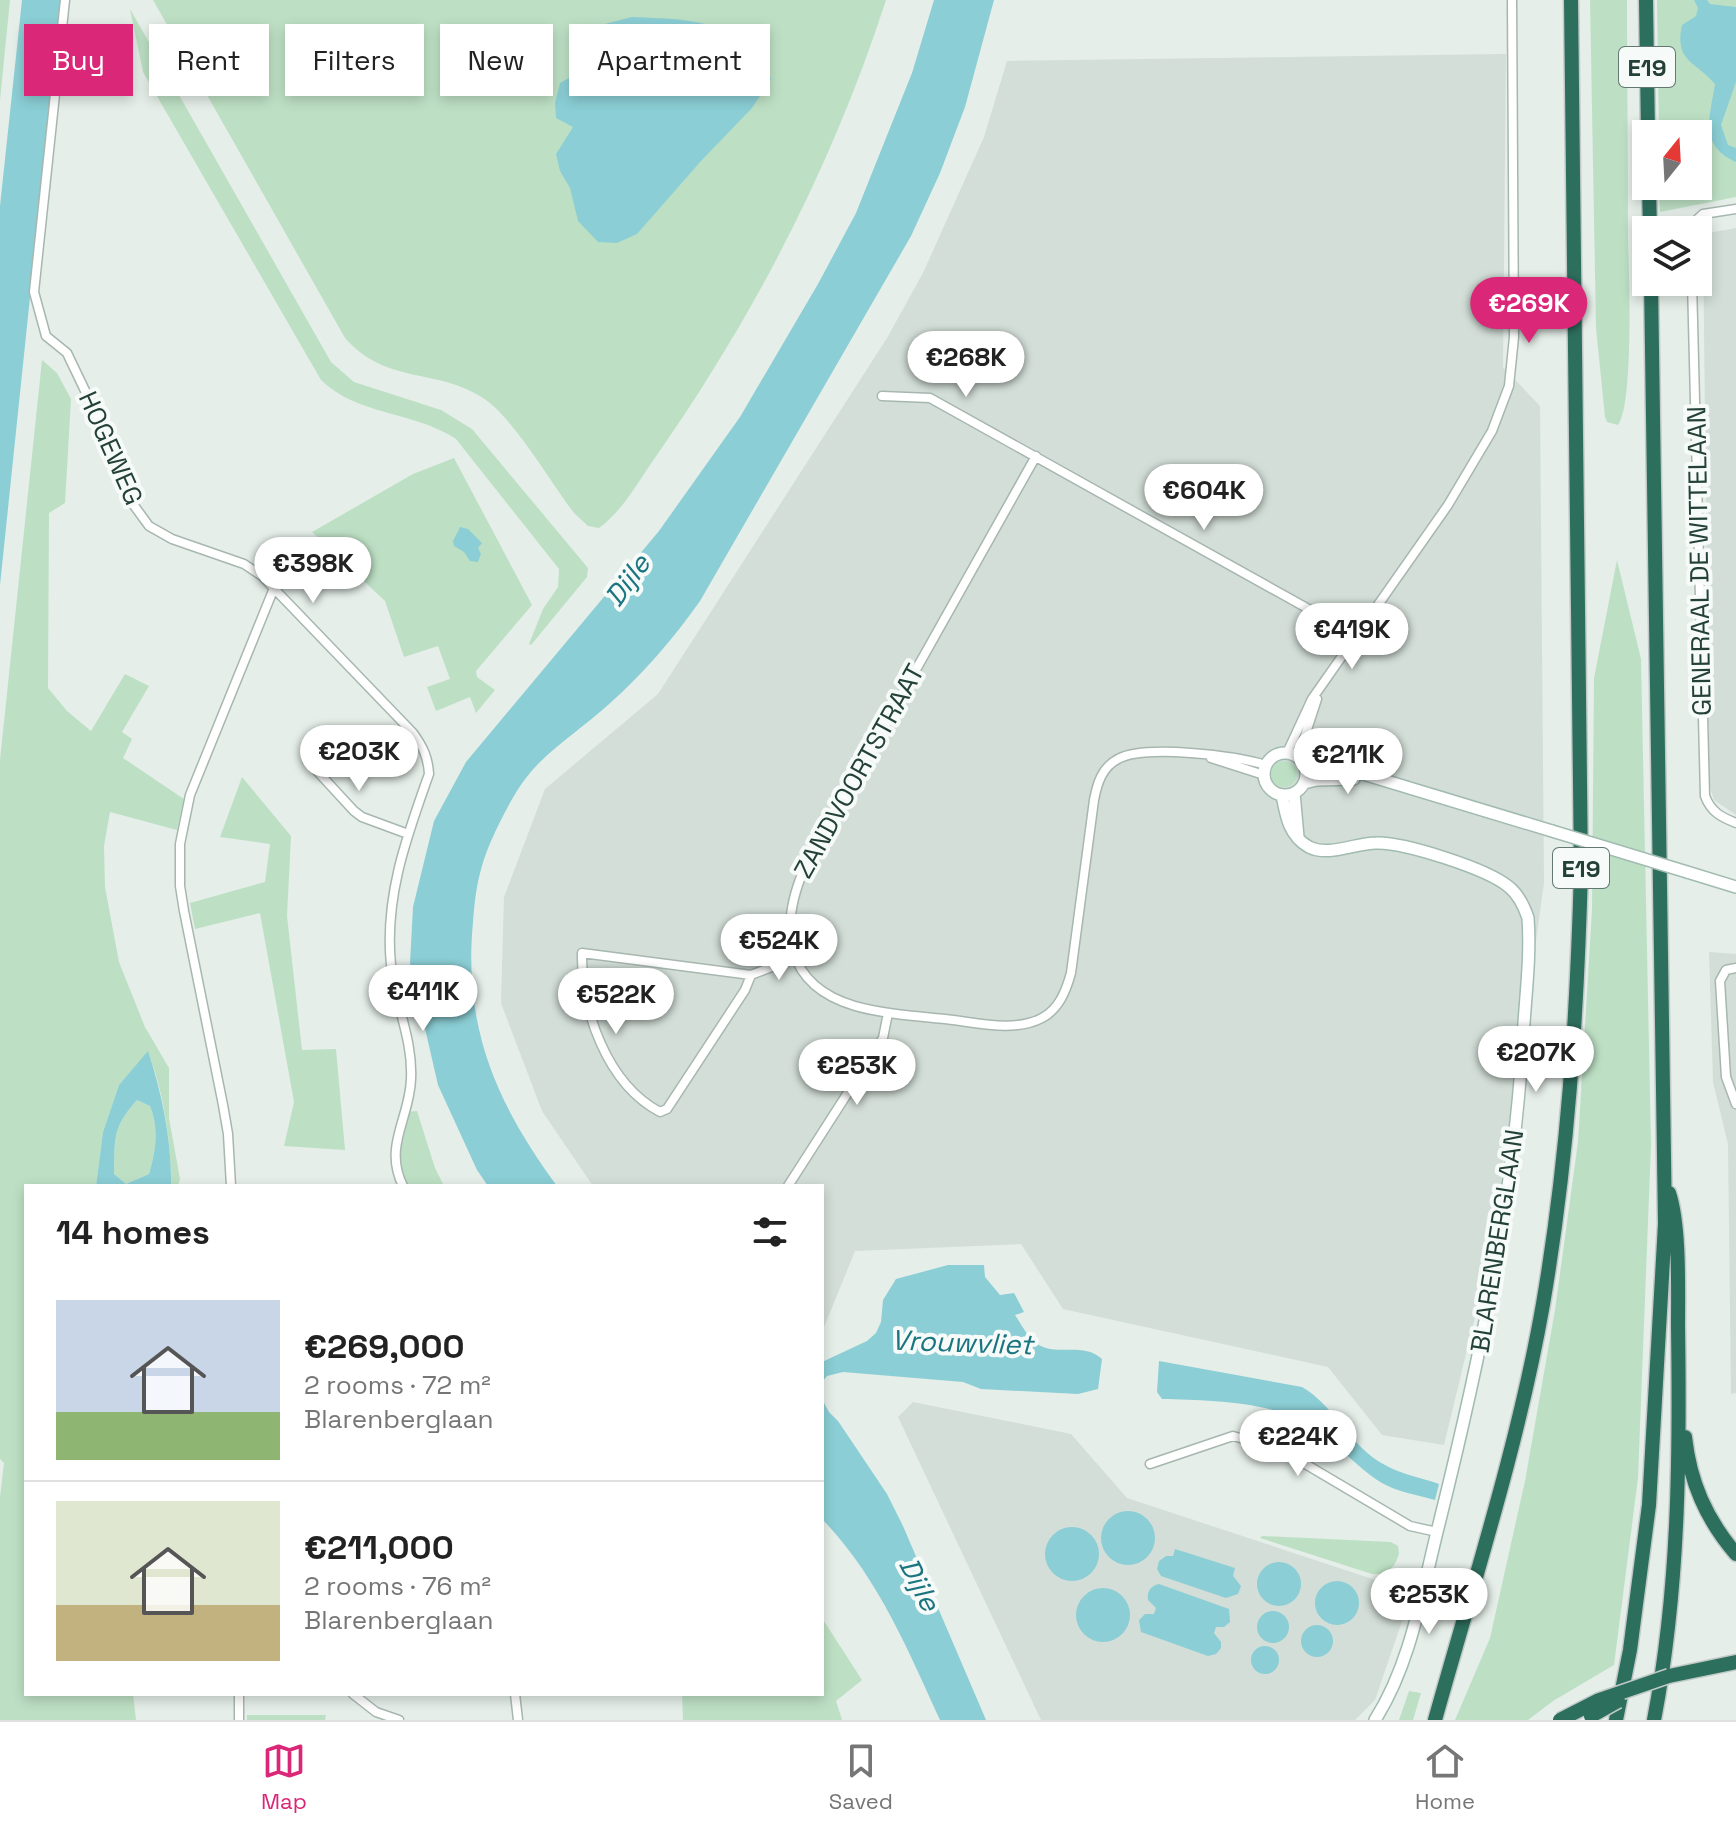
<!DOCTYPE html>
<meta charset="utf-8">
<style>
:root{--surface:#fff;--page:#f2f2f2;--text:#222;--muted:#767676;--line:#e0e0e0;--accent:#db2777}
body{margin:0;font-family:"Space Grotesk",sans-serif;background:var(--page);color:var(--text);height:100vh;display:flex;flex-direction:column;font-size:30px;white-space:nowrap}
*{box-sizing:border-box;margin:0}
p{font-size:26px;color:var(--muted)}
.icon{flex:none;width:44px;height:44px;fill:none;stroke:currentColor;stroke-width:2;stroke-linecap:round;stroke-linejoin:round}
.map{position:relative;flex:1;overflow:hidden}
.drawer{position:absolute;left:24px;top:1184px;width:800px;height:512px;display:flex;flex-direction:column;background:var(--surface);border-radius:0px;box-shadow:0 4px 12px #0003}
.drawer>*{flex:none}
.hud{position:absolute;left:24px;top:24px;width:800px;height:72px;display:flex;gap:16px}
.needle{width:52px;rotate:18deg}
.tools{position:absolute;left:1632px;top:120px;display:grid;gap:16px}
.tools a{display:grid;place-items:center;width:80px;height:80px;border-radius:0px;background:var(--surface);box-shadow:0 4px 12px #0003;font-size:40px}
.price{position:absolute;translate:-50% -68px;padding:0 18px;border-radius:28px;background:#fff;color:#222;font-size:26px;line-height:52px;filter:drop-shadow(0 2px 4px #0008)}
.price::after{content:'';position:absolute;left:50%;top:48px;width:24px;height:18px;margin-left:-12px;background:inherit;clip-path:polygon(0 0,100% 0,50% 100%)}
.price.selected{background:var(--accent);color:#fff}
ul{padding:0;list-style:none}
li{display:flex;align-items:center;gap:24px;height:200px;padding:0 32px}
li+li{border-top:2px solid var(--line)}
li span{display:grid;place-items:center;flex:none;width:224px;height:160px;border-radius:0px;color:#555}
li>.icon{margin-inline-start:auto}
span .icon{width:96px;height:96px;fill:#fffc;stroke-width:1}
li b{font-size:34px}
h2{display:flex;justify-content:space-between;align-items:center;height:96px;padding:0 32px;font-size:34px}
.pill{padding:0 28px;border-radius:0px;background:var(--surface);box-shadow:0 4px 12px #0003;font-size:28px;line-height:72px}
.pill.selected{background:var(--accent);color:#fff}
.tab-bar{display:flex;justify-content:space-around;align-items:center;height:112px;border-top:2px solid var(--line);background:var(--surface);font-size:22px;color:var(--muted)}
.tab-bar a{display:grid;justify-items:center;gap:4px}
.tab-bar .selected{color:var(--accent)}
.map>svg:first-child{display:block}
.built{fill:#d3ded8}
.green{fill:#bde0c4}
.water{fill:#8bced5;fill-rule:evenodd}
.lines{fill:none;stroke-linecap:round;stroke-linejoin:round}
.street-casing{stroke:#a7b7b0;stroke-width:11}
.secondary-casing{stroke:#a2bbb1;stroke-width:14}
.highway-casing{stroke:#c1cac7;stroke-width:17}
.street{stroke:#fff;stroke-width:8}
.secondary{stroke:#fff;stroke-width:11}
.highway{stroke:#2d6f5d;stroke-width:14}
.secondary-bridge-casing{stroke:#a2bbb1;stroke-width:14;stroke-linecap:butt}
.highway-bridge-casing{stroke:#c1cac7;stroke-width:17;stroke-linecap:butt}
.secondary-bridge{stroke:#fff;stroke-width:11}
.highway-bridge{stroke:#2d6f5d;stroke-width:14}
.labels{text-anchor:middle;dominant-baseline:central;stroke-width:8;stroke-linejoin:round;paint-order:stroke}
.shield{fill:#f6faf8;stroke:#627871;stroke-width:2}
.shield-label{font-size:24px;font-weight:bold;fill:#234137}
.street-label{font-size:26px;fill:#234137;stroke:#f6faf8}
.water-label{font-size:28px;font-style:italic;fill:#1a7580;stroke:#f6faf8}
</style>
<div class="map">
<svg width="1736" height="1720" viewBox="0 0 1736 1720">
<rect width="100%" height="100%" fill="#e5eee9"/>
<path class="built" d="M1506,54L1503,367L1540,406L1544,883L1496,1230L1444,1445L1382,1435L1328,1367L1063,1309L1021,1244L855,1251L822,1332V1186H593L542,1111L501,1003L504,897L545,789L658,694L887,338L923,273L984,137L1007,61Z
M1736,228V815L1714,800L1709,784L1703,234Z
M1709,952L1736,954V1393L1731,1394L1728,1144L1713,1082Z
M913,1402L1071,1434L1127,1498L1412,1592L1375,1700L1355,1720H1041L898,1417Z"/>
<path class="green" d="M0,0H10L0,100Z
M153,0H886C834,161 756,313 659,452C641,477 624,510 599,528L588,526L574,513C552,484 512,416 483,398C438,368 386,385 345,338Z
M1590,0H1627C1627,79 1628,159 1628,238C1629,271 1634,404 1618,425L1607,422L1605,417L1596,328Z
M1657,0H1736V197L1660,212L1659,186H1698V134H1659Z
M130,9L331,362L354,382L441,410L472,429L588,568L587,577L531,645L529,644L543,609L558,587L559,569L456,439C414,411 358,416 321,380L143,72Z
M42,360L57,373L71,399L65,503L49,513L48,688L67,711L91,731L125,674L149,686L122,732L132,739L123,758L184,799L177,830L110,812L104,846L105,887L119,962L145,1027L169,1068V1118L180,1179L178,1186H171C172,1147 163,1088 148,1052L119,1085L103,1132L96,1186H26V1694H133L136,1720H0V1497L4,1463L0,1459V760Z
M454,458L532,605L476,671L477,677L495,690L476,713L470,697L436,711L427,687L450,679L438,646L404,657L385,601L312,532L413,474Z
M1617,560L1641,659L1651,1145L1638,1478L1614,1665L1553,1701L1528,1720H1455L1490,1638L1525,1481L1555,1310L1578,1142L1592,910L1594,678Z
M1271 774a13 13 0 1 1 26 0a13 13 0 1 1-26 0Z
M242,777L291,836L287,916L302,1050L336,1049L345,1150L284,1146L294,1102L260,913L195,929L190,903L265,882L270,844L220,837Z
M137,1100L150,1106C159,1130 156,1150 149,1174L126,1184L114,1174C115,1138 112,1128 137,1100Z
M417,1111L435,1168L444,1186H406L397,1161L407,1112Z
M1262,1536L1391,1542L1398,1546L1399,1554C1394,1569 1388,1575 1372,1574L1260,1538Z
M822,1618L862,1680L836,1701L842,1720H683L682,1694H822Z
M1409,1691L1421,1693L1413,1720H1399Z
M247,1715H326L325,1720H247Z"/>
<path class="water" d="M22,0H61L0,585V206Z
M934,0H994L965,107L940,173L911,236L700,601C674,638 642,675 608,705C586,725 560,742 539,763C521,781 510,802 499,824C481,860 476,883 473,922C463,1027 496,1103 557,1186H488L477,1170L438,1085L410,963L413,907L434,821L466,762L659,531L740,417L818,284L856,213L912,73Z
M1694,0H1707L1710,4L1736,7V82L1721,125L1728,145L1736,148V162C1698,145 1710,117 1715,84C1696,61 1674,62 1682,25L1696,16L1698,8Z
M632,17C667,19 707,17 736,38L735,50C752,54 763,64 771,79L752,108L701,161L637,234L617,243L598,242L578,221L570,188L560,171L556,154L573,127L556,118L555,103L560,83L569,78L584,81L612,65L615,52L611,45L597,40L593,31L605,24Z
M460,527L468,529L482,543L478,548L481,554L478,562L470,561L464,552L454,546L453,541Z
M148,1051C162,1093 172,1142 171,1186H96L103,1132L119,1085ZM137,1100L150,1106C159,1129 156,1150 149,1174L126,1184L114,1174C115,1138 112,1128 137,1100Z
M948,1265H984L985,1277L1000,1295L1014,1293L1024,1312L1015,1315C1023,1327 1031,1344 1046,1348C1064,1353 1086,1344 1102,1359L1098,1389L1078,1394L981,1389L963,1382L843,1372L827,1376L822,1382V1362L867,1341L876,1333L881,1322L883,1300L896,1279Z
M1159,1361L1302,1387C1335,1406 1351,1448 1385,1465C1401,1474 1422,1478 1439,1484L1435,1500C1418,1495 1397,1492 1382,1483C1354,1466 1335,1439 1306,1423C1268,1401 1205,1400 1162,1399L1157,1392Z
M822,1399L829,1412L838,1421L887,1494L903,1526L986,1720H940C907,1648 878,1577 822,1519Z
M1101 1538a27 27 0 1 1 54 0a27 27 0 1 1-54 0Z
M1045 1554a27 27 0 1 1 54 0a27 27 0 1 1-54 0Z
M1175,1549L1235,1568L1233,1576L1241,1586L1238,1594L1226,1598L1161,1576L1157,1569L1159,1561L1166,1556H1173Z
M1257 1584a22 22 0 1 1 44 0a22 22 0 1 1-44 0Z
M1315 1603a22 22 0 1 1 44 0a22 22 0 1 1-44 0Z
M1159,1584L1229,1609L1230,1622L1224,1627H1216L1214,1633L1221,1642V1648L1216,1654L1208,1656L1141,1632L1139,1620L1145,1614H1154L1156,1608L1148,1600C1147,1592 1150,1586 1159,1584Z
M1076 1615a27 27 0 1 1 54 0a27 27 0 1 1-54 0Z
M1257 1627a16 16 0 1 1 32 0a16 16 0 1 1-32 0Z
M1301 1641a16 16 0 1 1 32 0a16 16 0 1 1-32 0Z
M1251 1660a14 14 0 1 1 28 0a14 14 0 1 1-28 0Z"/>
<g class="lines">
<defs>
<path id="street" d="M65,0L34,292L46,336L67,353L113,449L130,500L149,526L172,539L244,564L262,576L413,733C423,747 428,757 429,774C407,836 384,897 391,965C395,1004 413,1039 411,1079C410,1118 383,1146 403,1186
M1691,230V225L1703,214L1736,209
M1692,282L1705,796C1711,812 1721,817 1736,823
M882,396L930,398L1357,636
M1036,456L804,869C779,928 784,985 855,1006C884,1014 915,1016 945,1019C975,1022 1014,1033 1042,1018C1059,1009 1066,991 1071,973L1094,800C1097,784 1102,767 1118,759C1145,744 1236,756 1266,765
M1287,753L1312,699L1448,505L1492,431L1509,386L1514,337L1512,0
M1298,757L1317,699
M1211,758L1264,775
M307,760L354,811L362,817L408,834
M1736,968L1726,970L1720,981L1726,1077L1736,1104
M751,975L745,990L667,1109L660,1112C607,1084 581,1010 582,953L751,975L795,958
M231,1186L228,1134L223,1105L184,911L180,886V844L190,795L274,588
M788,1186L883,1038L888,1013
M1150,1464L1233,1436L1280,1449L1410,1526L1437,1532
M239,1694V1720
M353,1694L376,1712L399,1720
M515,1694L518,1720"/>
<path id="secondary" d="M1264 774a21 21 0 1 1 42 0a21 21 0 1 1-42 0Z
M1306,770L1360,773L1552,831
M1304,783L1317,780L1354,779
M1294,793L1298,837
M1282,795C1286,816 1289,836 1309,847C1329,857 1355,843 1376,843C1404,842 1488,869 1509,887C1519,895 1524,906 1528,918C1531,958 1525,999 1523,1039C1513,1205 1479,1363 1439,1524C1422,1590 1412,1662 1375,1720
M1687,872L1736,887"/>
<path id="highway" d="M1646,0L1648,134
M1649,186L1650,230
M1685,1437C1690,1482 1706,1519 1736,1554
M1669,1676L1736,1662
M1435,1720C1473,1584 1519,1442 1543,1304C1568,1159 1577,1016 1581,870L1571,0
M1616,1720L1630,1650L1649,1505L1665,1224L1651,282
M1654,1720C1679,1590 1680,1458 1678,1326C1678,1289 1680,1226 1669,1193"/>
</defs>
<use href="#street" class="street-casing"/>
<use href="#secondary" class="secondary-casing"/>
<use href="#highway" class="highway-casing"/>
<use href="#street" class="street"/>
<use href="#secondary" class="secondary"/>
<use href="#highway" class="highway"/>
<defs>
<path id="secondary-bridge" d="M1552,831L1687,872"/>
<path id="highway-bridge" d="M1591,1716L1618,1701
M1560,1720L1599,1700L1669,1676"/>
</defs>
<use href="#secondary-bridge" class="secondary-bridge-casing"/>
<use href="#highway-bridge" class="highway-bridge-casing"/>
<use href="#secondary-bridge" class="secondary-bridge"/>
<use href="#highway-bridge" class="highway-bridge"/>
</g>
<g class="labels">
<g class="shield">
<rect x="1619" y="47" width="56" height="40" rx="6"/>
<rect x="1553" y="848" width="56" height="40" rx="6"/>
</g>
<g class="shield-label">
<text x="1647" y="67">E19</text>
<text x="1581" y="868">E19</text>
</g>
<g class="street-label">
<text transform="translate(111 448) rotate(66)">HOGEWEG</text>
<text transform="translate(1699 561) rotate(-91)">GENERAAL DE WITTELAAN</text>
<text transform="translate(859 771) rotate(-61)">ZANDVOORTSTRAAT</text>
<text transform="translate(1497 1241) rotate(-81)">BLARENBERGLAAN</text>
</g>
<g class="water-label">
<text transform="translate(627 580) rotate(-54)">Dijle</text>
<text transform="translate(962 1342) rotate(2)">Vrouwvliet</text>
<text transform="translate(920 1584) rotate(63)">Dijle</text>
</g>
</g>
</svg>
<div class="tools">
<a><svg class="needle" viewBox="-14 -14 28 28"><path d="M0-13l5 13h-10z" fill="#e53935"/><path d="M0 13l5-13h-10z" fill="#767676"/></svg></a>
<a><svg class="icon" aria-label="layers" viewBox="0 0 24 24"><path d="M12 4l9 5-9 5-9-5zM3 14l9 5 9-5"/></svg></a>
</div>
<b class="price selected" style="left:1529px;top:345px">€269K</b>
<b class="price" style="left:966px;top:399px">€268K</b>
<b class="price" style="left:1204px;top:532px">€604K</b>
<b class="price" style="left:313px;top:605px">€398K</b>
<b class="price" style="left:1352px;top:671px">€419K</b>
<b class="price" style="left:359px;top:793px">€203K</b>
<b class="price" style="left:1348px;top:796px">€211K</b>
<b class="price" style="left:779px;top:982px">€524K</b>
<b class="price" style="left:423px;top:1033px">€411K</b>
<b class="price" style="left:616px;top:1036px">€522K</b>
<b class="price" style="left:1536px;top:1094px">€207K</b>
<b class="price" style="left:857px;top:1107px">€253K</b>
<b class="price" style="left:1298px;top:1478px">€224K</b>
<b class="price" style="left:1429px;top:1636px">€253K</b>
<div class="hud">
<a class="pill selected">Buy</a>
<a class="pill">Rent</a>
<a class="pill">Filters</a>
<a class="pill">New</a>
<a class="pill">Apartment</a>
</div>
<section class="drawer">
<h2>14 homes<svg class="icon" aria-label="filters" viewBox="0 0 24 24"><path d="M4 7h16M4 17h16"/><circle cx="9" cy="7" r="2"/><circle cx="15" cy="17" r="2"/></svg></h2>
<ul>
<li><span style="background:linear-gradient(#c9d6e8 70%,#8fb573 0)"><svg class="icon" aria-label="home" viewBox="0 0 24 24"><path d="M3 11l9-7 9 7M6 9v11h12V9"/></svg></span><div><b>€269,000</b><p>2 rooms · 72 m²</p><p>Blarenberglaan</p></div></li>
<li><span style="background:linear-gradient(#dfe7d0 65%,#c2b280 0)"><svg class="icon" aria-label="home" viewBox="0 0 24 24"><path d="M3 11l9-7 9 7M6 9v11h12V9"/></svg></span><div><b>€211,000</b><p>2 rooms · 76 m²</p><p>Blarenberglaan</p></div></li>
</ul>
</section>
</div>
<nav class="tab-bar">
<a class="selected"><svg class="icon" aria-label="map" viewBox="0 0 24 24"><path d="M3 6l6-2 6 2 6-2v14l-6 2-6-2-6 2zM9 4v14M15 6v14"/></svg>Map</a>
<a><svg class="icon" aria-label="saved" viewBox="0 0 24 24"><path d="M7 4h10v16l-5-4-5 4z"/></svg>Saved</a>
<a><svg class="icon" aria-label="home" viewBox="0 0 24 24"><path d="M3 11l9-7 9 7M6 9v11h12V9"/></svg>Home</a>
</nav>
